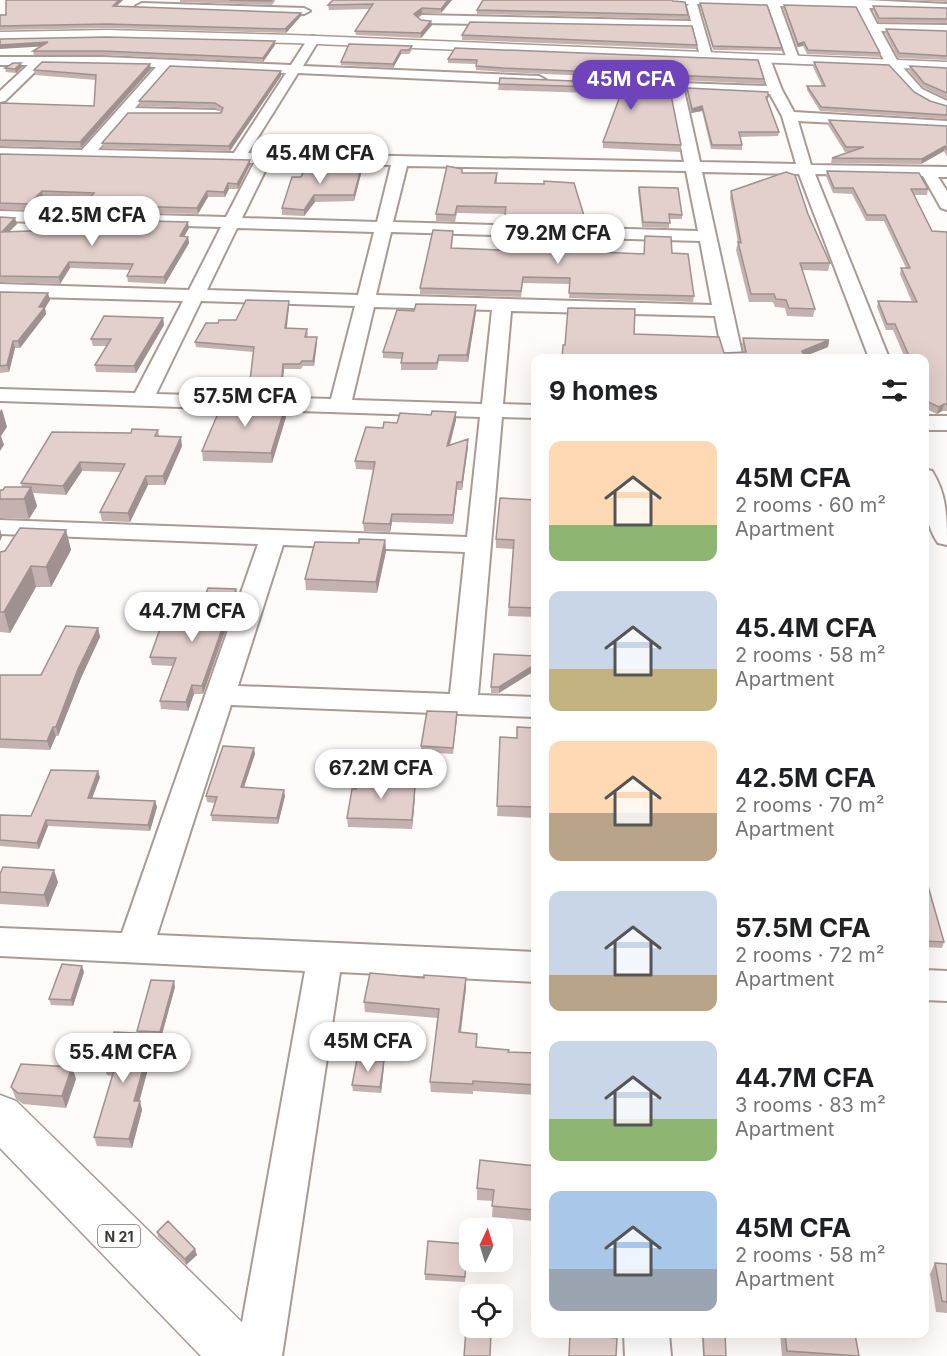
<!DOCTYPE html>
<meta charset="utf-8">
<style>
:root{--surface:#fff;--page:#f2f2f2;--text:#202124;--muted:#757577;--accent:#6f43bc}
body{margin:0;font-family:Inter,sans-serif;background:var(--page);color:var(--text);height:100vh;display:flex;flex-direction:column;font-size:22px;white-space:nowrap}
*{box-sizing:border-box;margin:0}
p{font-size:20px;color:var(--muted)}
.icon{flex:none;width:33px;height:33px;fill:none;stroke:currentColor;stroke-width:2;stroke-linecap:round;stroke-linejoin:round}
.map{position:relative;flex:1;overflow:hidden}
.sheet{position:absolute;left:531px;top:354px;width:398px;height:984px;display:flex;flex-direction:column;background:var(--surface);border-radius:12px;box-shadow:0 6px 24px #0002}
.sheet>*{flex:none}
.needle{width:39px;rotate:4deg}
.controls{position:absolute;left:459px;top:1218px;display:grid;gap:12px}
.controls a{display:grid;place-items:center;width:54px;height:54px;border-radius:12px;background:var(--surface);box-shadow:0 6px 24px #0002;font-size:30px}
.price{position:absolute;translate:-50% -51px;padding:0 14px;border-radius:21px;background:#fff;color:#222;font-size:20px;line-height:39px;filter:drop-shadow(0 2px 3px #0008)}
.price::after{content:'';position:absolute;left:50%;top:36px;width:18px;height:14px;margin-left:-9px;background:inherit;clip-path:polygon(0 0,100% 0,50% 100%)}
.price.on{background:var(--accent);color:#fff}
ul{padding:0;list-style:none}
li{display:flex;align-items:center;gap:18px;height:150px;padding:0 18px}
li span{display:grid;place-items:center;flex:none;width:168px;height:120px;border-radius:12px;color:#555}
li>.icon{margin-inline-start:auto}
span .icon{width:72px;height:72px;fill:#fffc;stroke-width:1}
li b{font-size:26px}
h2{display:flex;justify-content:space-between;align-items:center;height:72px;padding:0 18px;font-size:26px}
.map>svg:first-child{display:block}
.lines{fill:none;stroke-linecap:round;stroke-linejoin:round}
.street-casing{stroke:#ab9a92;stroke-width:4}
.secondary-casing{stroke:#ab9a92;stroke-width:3}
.primary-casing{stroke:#ab9a92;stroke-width:3}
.street{fill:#fff;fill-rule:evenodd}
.secondary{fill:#fff;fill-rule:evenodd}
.primary{fill:#fff;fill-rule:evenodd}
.wall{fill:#c3b2af}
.shaded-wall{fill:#9f918f}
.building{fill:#e3cfcc;stroke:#9f918f;stroke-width:1.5}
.labels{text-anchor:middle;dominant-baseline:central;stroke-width:4.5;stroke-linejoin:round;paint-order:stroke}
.shield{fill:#fff;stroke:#797471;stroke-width:1.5}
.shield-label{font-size:14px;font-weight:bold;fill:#3f3834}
</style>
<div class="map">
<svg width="947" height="1356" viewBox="0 0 947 1356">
<rect width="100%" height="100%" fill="#fefbf9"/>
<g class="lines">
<defs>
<path id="street" d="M668,0H865L947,4V10L869,8L877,24L947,25V33L881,31L898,62L922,89L947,101V110C897,98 878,50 857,8L780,6L799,59L793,63L787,59L768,6L697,4L712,56L706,60L700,56L693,28L422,23L416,19L422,15L691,21L687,6L689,4L674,3Z
M142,3L304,8L310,11L304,14L138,8L136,6Z
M313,36L319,40L303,66L539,76L546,80L539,84L298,73L248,153L684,162L670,90L630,88L623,84L625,81L767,86L758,59L764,55L770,59L782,90L794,112L947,121V129L798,121L811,165L947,167V177H938L947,191V210L941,208L923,176L815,174L889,358H869L799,174L702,172L743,358H723L715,316L511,311L503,404L536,405V418L502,417L478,695L536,697V717L231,705L157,935L536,952V982L340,972L282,1356H236L305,971L0,956V928L122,933L258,544L0,534V520L467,537L480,417L0,401V389L135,393L183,301L0,296V284L189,290L221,227L0,221V211L226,217L254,163L0,158V148L82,150L156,67L42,65L5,101L0,102V91L28,65H0V57H104L291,65L309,37ZM170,68L286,73L234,153L98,150L128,116L220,117L222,114L220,111L215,110L135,108ZM684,90L770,94L782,116L796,164L700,162ZM269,163L391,165L377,222L242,218ZM407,166L686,171L698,231L393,222ZM237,228L374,232L358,295L207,290ZM391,232L700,241L712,305L376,295ZM201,301L355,306L331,399L156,394ZM374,307L492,310L482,404L352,400ZM283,545L465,552L450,694L238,686Z
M924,416H947V430H924Z
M924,469L932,471C947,494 947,519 947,545L938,543C923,521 924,495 924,469Z
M924,970L947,971V1001L924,1000Z
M624,1334H669L671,1356H625Z"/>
<path id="secondary" d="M108,30L292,35L947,62V70L292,43L108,38L0,40V32Z"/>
<path id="primary" d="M0,1095L16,1101L257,1337L265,1356H201L0,1148Z"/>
</defs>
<use href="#street" class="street-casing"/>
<use href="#secondary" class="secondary-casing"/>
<use href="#primary" class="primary-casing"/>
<use href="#street" class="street"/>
<use href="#secondary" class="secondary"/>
<use href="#primary" class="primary"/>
</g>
<path class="wall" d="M123,0L117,6L301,13V16L286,33L108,28L0,30V15Z
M180,0H275V1L272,5L180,2Z
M333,0H452L441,13H422L417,16L421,20L432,25L421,38L356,35L355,31L370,9L329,10L328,5Z
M905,0H947V2Z
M700,3L782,48V51L713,50L700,6Z
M784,5L880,53V57L807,54L803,46L797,47L783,8Z
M873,6L947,8V23L878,22L873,10Z
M477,10L688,15V19L477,14Z
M886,29L947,31V60L898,58L885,33Z
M462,35L697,45L696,49L462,40Z
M0,39L275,41V45L263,62L104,55H34L33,51L41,46Z
M412,46V50L409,54H401L393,68L341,65V62Z
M455,48L764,79V84L503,72L476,70V64L448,63V59Z
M814,62L914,92L930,101L947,106V119L820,111L807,90V86H822L813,67Z
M910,66L947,68V99L923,87L909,71Z
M22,67L16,73L6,72L5,68Z
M151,69L81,148L0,146V103L94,106L96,80L35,75L34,70Z
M281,71V76L230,151L103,148L102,143L221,113L222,112L215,108L140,106L139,101Z
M499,84L669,85L681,145L680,152L603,148V142L621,94L498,90Z
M687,88L768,97V101L779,132L778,136L740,137L742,145V150L711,149L702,111L691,113L687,92Z
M829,120L947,126V157L944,151L921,164L831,163L832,158L850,152H845L828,125Z
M0,154L250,160V165L238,189H229L225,197H208L198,214L85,211L84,205L89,199L43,197L31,210L0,209Z
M361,168V174L354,201L315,202L304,216L282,215V208L301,177Z
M827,171L928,189L927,195H914L932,231L947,232V411H942L937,414L924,408V358H905L893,330H886L877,307L878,301L912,302L900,274L901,268H906L884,221H866L852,194L833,193L826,176Z
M462,173H497V183L585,219L584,225L505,223V214L457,213L455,222L436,221V214Z
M639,187L682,215V219H669V228L642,227L638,191Z
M731,191L808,214L830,263L828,271L802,270L815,309L813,317L787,316L785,308L775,307L773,302H749L736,250L738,242V243L730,198Z
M0,217L17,224L9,231L189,228L184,236L188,237L189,243L165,284L128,282L127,276L130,270L70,268L60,284L0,282Z
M453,231L452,248L500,250L592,245L597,252L644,254L672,253L694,296L693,302L569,298L570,284L523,283L521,297L420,294V288Z
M0,292L50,300L45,308L46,314L20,348H15L9,372L0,373Z
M476,305V312L468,362L439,361L437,370H401V363L402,359L383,358V352L414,311Z
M289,306L287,328L307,329L308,334L307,337L317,342L314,366H303L301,369H284L281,395L249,394V389L253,352L196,347L195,342L236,320Z
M568,308L635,309L634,334L719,337L724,353L744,352L742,345L743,338L829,340L828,347L803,357L804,358H562L563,345H565Z
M163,318L164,325L136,373L96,372L95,365L107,346H93L91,339Z
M279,407L286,417L272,463L203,461L202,451Z
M456,412V420L450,445L468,447L462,490H457L453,524L392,522L390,532L364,531L363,523L374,470L356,469L355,461L383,428L397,423L431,415Z
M158,430L159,436L182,446L165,485H148L130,522L102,521L100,512L120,472L82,471L66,495L33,493L37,506L29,519L0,518V490L22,487L21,483L131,433Z
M536,500V617L508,616L513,549L496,548V539Z
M66,530L71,550L51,587H36L10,633L0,632V552Z
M385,540L386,551L377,593L306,590L305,579L359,543Z
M236,589L237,597L203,694H194L188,711L161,709L160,701L173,666L152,665L150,657L199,613Z
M98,628L100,637L81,678L58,736H56L50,750L0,748V675H41Z
M536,656L499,693H491V687Z
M457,718L453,754L421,752V746Z
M536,728V818L497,816L500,737L517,738Z
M255,754L244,787L285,796L278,824L212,821L211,815L215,803L207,802L206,796Z
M100,777L92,798L155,801L157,807L150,831L48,826L39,849L0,846V815L31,816Z
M401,787H415V797L412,829L348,827L347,818Z
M924,872L944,942L942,948L924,947Z
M0,874L58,882L48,907L0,904Z
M84,972L73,1006L51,1005L49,999Z
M424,978H466V988L461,1033L477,1047L508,1052L536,1053V1095L473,1091V1094L431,1092L430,1082L438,1018L365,1012L364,1002Z
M175,987L161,1038H154L155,1043L139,1101L142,1110L132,1148L97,1146L94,1137L112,1076L107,1075L104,1067L138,1033L137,1031Z
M72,1067L76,1079L66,1108L23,1104L16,1099L11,1087Z
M384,1067L381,1093L353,1091L352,1085Z
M477,1188L536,1191L533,1221L492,1217L493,1201L477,1200Z
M157,1232L197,1255L186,1265L158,1237Z
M467,1250L465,1282L425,1280V1274Z
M935,1263L947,1264V1313L936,1312L930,1274Z
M702,1334H725L726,1356H703Z
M780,1334H855L859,1356H782Z"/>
<path class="shaded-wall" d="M119,0H123L113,9V6Z
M448,0H452L441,13V9Z
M422,8V13L414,18V14Z
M301,13V16L286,33L285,29Z
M431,21L432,25L421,38V33Z
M275,41V45L263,62V58Z
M48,42L49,46L0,49V45Z
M804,42L803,46L797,47L798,44Z
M401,50V54L393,68V64Z
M21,63L22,67L16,73L15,69Z
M150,64L151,69L81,148L80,142Z
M281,71V76L230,151L229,146Z
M702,106V111L691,113L692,109Z
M945,146L944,151L921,164L922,159Z
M250,160V165L238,189L237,184Z
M361,168V174L354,201V195Z
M228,183L229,189L225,197L224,192Z
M42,191L43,197L31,210L29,204Z
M207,191L208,197L198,214L197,208Z
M314,195L315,202L304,216V210Z
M15,218L17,224L3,238L2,232Z
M188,222L189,228L181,242L180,236Z
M188,237L189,243L165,284L164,277Z
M69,262L70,268L60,284L59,277Z
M48,293L50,300L45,308L46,314L20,348L18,341Z
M289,301V306L286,333L285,328Z
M476,305V312L468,362L467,355Z
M163,318L164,325L136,373L134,366Z
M317,337V342L314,366L313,361Z
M829,340L828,347L800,358L802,351Z
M13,341L15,348L9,372L7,365Z
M283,364L284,369L281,395V390Z
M944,404L942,411L937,414L939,407Z
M285,407L286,417L272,463L271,453Z
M2,409L7,427L1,436L4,445L0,451V411Z
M456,412V420L447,454V446Z
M181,437L182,446L165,485L163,476Z
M468,439V447L462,490V482Z
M80,462L82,471L66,495L63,486Z
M146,476L148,485L130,522L128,513Z
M457,482V490L453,524V515Z
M31,487L37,506L29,519L24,499Z
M392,514V522L390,532V524Z
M0,529L2,537L0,541Z
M66,530L71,550L51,587L46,567Z
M385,540L386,551L377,593L376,582Z
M31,566L36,587L10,633L4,612Z
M236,589L237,597L203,694L202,686Z
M98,628L100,637L81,678L58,736L56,727L78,669Z
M536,664V670L499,693V687Z
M192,685L194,694L188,711L186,702Z
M53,727L56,736L50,750L47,741Z
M254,748L255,754L242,793L241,787Z
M98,771L100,777L90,804L88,798Z
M415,787V797L412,829V820Z
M284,790L285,796L278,824L277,818Z
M155,801L157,807L150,831L148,825Z
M46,820L48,826L39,849L37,843Z
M54,870L58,882L48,907L44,895Z
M82,966L84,972L73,1006L71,1000Z
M466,978V988L459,1042V1032Z
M174,981L175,987L161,1038L160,1032Z
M153,1034L155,1043L137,1110L134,1101Z
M384,1061V1067L381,1093L380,1087Z
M72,1067L76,1079L66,1108L62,1096Z
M140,1101L142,1110L132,1148L129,1139Z
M195,1249L197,1255L186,1265L185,1259Z"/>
<path class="building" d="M6,0H119L113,6L301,13L285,29L107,24L0,26V15H6Z
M229,0H272L271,1Z
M333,0H448L441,9L422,8L414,14L421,20L431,21L421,33L355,31L373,4L328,5Z
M483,0H672L673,1L685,2L688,15L477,10Z
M700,3L767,5L782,48L713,46Z
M784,5L856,7L880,53L808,50L804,42L798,44Z
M873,6L947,8V19L879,18Z
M470,22L692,26L697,45L462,35Z
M886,29L947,31V56L899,53Z
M107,37L275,41L263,58L103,51H33L48,42L0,45V39Z
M349,44L412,46L409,50H401L393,64L341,62Z
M455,48L758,60L764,79L503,68L476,66L477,60L448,59Z
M42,62L150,64L80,142L0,140V103L94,106L96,75L34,70Z
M814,62L889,65L914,92L930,101L947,106V115L821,107L807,86H825Z
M13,63H21L15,69L5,68Z
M170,66L281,71L229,146L102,143L128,113H221L223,108L215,103L139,101Z
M910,66L947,68V93L924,83Z
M500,78L669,85L681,145L603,142L623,88L499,84Z
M687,88L768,92V97H766L779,132H739L742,145H712L702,106L692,109Z
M829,120L947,126V150L945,146L922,159L832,158L864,147H846Z
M0,154L250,160L237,184L228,183L224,192L207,191L197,208L84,205L94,193L42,191L29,204L0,203Z
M447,166L462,169V173H497L495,183L544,184V181L574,183L585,219L505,216L506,207L457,206L455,215L436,214Z
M305,168H361L354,195H314L304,210L282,208L292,177H301Z
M827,171L919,173L928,189H911L932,231L947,232V404H944L939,407L924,400V358H910L895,324H887L878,301L917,302L901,268H910L885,215H867L853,188H834Z
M786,172L795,175L808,214L830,263H800L815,309L789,308L786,300L776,299L774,294H751L738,242L741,243L731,191Z
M639,187L678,188L682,215L669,214L670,223L643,222Z
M0,217L15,218L2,232L63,230L72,219L188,222L180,236L188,237L164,277L127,276L133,264L69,262L59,277L0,276Z
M433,230L453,231L451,248L500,250L503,232L589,234L592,245H597V252L644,254L645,236L671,237L672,253L688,254L694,296L569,293L570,278L523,277L521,291L420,288Z
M0,292L48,293L39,307H45L18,341H13L7,365L0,366Z
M246,300L289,301L285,328L307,329L305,337H317L313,361H302L300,364H283L281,390L249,389L254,347L195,342L206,323H218L219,320H236Z
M416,304L476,305L467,355H439L437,363H401L403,353L383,352L397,310L414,311Z
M568,308L635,309L634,334L719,337L724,353L746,352L743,338L829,340L802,351L804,358H562L563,345H565Z
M104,316L163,318L134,366L95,365L111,339H91Z
M246,402L278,403V407H285L271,453L202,451L222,404L245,405Z
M432,411L456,412L447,446L468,439L462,482H457L453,515L392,514L390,524L363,523L375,462L355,461L366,427L383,428L384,422L397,423L400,413L431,415Z
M132,429L158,430L155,436L181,437L163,476H146L128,513L100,512L125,464L80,462L63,486L21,483L52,432L131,433Z
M5,487H31L24,499H0V490H3Z
M500,498L536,500V608L509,607L514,540L496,539Z
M20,528L66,530L46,567L31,566L4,612H0V552L5,551Z
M359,539L385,540L376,582L305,579L315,542L359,543Z
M208,588L236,589L202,686L192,685L186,702L160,701L176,658L150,657L166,612L199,613Z
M66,626L98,628L78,669L56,727H53L47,741L0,739V675H41Z
M494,654L536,656V664L499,687H491Z
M427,711L457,712L453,748L421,746Z
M517,727L536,728V807L497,806L500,737L517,738Z
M223,746L254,748L241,787L284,790L277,818L211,815L217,797L206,796Z
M51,770L98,771L88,798L155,801L148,825L46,820L37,843L0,840V815L31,816Z
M359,776L401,778L399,787H415L412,820L347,818L352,789H356Z
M3,867L54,870L44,895L0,892V874Z
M924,872L944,942L924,941Z
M62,964L82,966L71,1000L49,999Z
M370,973L424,978V975L466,978L459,1032L477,1034L476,1047L509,1050L508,1052L536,1053V1085L473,1081V1084L430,1082L439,1009L364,1002Z
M151,980L174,981L160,1032L137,1031Z
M114,1032L153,1034L134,1101H140L129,1139L94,1137L115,1067H104Z
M357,1059L384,1061L380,1087L352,1085Z
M21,1064L72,1067L62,1096L18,1093L11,1087Z
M480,1160L536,1166V1189L534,1210L492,1206L494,1190L477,1188Z
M168,1221L195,1249L185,1259L157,1232Z
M428,1241L467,1244L465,1277L425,1274Z
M935,1263L947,1264V1302L942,1301Z
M466,1330L491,1332L490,1356H464Z
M570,1334H579L617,1338L616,1356H569Z
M703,1334H725L726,1356H704Z
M785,1334H855L859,1356L787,1351Z"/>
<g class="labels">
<rect class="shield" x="98" y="1225" width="42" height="22" rx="4.5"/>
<g class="shield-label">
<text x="119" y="1236">N 21</text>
</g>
</g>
</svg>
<div class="controls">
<a><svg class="needle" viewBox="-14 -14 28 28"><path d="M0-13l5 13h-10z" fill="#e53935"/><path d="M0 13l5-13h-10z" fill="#757577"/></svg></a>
<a><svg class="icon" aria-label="locate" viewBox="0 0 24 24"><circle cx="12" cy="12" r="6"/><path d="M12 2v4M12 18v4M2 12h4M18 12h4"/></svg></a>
</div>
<b class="price on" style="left:631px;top:111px">45M CFA</b>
<b class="price" style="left:320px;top:185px">45.4M CFA</b>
<b class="price" style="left:92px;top:247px">42.5M CFA</b>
<b class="price" style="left:558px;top:265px">79.2M CFA</b>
<b class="price" style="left:245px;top:428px">57.5M CFA</b>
<b class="price" style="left:192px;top:643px">44.7M CFA</b>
<b class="price" style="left:381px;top:800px">67.2M CFA</b>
<b class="price" style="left:368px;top:1073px">45M CFA</b>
<b class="price" style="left:123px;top:1084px">55.4M CFA</b>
<section class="sheet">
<h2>9 homes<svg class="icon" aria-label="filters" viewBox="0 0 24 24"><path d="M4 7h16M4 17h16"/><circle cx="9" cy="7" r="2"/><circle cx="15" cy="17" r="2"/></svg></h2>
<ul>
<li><span style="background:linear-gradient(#ffd9b3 70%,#8fb573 0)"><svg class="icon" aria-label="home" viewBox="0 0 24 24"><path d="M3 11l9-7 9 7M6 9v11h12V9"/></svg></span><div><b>45M CFA</b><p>2 rooms · 60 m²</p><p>Apartment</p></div></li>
<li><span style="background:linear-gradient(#c9d6e8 65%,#c2b280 0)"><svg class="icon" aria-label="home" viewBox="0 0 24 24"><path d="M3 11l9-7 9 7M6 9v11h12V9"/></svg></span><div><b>45.4M CFA</b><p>2 rooms · 58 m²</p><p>Apartment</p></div></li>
<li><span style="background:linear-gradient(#ffd9b3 60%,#b9a48a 0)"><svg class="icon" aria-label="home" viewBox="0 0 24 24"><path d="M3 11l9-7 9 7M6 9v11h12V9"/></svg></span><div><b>42.5M CFA</b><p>2 rooms · 70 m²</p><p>Apartment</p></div></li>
<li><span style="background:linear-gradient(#c9d6e8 70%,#b9a48a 0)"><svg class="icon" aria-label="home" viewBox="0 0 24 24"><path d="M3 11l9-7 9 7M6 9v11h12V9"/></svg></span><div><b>57.5M CFA</b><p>2 rooms · 72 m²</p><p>Apartment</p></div></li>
<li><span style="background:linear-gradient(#c9d6e8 65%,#8fb573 0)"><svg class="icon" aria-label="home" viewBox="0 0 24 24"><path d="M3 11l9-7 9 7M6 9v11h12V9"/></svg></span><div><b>44.7M CFA</b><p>3 rooms · 83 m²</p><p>Apartment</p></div></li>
<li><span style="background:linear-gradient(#a9c7e8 65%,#9aa5b1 0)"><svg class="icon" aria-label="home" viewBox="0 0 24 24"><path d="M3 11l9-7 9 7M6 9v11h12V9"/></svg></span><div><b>45M CFA</b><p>2 rooms · 58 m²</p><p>Apartment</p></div></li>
</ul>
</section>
</div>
